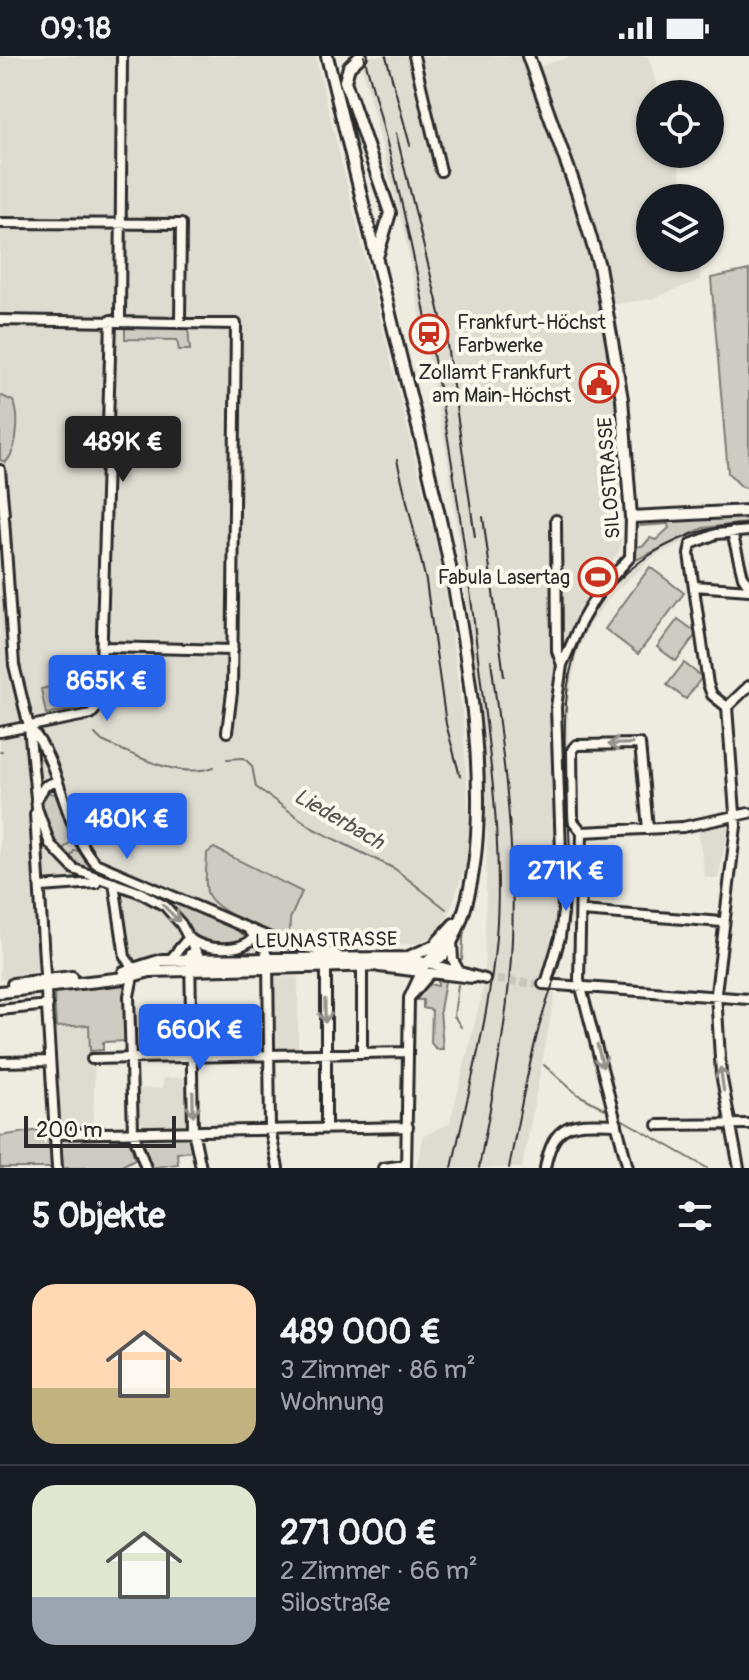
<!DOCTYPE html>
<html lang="de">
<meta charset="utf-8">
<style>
:root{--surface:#171b24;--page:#242831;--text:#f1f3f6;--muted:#9ea1a6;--line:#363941;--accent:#2563eb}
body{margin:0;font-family:Pangolin,sans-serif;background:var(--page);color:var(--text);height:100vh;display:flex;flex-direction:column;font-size:30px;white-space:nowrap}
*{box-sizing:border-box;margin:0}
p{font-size:26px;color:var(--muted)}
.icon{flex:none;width:44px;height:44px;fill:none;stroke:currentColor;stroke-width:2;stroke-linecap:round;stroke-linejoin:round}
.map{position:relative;height:1112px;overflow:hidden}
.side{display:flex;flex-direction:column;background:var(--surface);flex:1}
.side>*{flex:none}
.fabs{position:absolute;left:636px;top:24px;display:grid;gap:16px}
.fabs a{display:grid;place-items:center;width:88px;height:88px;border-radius:50%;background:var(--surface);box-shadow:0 2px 6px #0004;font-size:40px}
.scale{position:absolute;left:24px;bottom:20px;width:152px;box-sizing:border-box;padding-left:8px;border:4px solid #2b2b2b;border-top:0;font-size:22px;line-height:28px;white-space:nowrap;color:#2b2b2b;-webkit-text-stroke:6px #fbf7ec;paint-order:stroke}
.price{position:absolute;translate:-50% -68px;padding:0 18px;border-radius:8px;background:var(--accent);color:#fff;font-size:26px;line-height:52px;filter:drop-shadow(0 2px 4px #0008)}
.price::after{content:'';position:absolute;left:50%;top:48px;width:24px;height:18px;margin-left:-12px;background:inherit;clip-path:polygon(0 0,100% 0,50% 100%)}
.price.on{background:#222;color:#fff}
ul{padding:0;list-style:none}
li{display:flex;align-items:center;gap:24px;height:200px;padding:0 32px}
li+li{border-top:2px solid var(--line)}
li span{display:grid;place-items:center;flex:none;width:224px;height:160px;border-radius:24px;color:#555}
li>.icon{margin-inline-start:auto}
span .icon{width:96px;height:96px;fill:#fffc;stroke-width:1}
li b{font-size:34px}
h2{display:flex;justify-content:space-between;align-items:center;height:96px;padding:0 32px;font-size:34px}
.status{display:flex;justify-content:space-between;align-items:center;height:56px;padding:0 40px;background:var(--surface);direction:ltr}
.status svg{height:22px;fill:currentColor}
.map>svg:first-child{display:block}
.built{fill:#dedbd1}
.green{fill:#cecbc2;stroke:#7c7b76;stroke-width:2}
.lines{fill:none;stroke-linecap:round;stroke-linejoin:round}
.stream{stroke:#74726e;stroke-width:2}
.minor-tunnel{stroke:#c7c5bc;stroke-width:8;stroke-dasharray:8 4;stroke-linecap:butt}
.minor-casing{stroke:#2b2b2b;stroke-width:14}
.major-casing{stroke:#2b2b2b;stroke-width:16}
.minor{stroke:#fbf7ec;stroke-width:8}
.major{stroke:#fbf7ec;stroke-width:10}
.rail{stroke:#2b2b2b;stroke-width:2}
.oneway{stroke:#93918c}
.labels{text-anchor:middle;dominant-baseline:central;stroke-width:8;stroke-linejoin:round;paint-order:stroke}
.poi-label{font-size:20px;fill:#2b2b2b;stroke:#fbf7ec;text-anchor:end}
.street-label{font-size:20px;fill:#2b2b2b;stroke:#fbf7ec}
.water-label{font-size:22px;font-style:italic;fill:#555552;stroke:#fbf7ec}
</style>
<div class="status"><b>09:18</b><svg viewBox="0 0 49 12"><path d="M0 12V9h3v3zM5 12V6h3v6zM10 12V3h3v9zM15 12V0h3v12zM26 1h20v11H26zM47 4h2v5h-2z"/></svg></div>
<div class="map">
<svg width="749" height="1112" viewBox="0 0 749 1112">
<rect width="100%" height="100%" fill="#eeebe0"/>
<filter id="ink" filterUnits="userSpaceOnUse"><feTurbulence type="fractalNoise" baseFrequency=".0125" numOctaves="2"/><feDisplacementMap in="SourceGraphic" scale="16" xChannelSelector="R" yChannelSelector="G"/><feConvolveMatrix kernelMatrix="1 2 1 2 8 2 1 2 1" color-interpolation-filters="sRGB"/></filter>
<g filter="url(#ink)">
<path class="built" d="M0,0H315L442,511L463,662L469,770L466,809L448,860L435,877L420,887L125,903L120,830L34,831L39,914L0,924Z
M359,0H523L549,70L597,225L615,337L621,492L579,554L556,606L551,633L556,805L554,868L540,933L555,938L522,1112H416L423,1080L450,1067L484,930L487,782L482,660L448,406L404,176Z
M572,0H648L659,38H650V98H676L685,142H650V202H696L701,224L651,243L609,249L536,12Z
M749,467V471L715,474L659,497L614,536L589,569L578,595L568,646L571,861L559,916L554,914L565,875L568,841L563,637L577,584L601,541L651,495L703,472Z
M729,767L718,823L705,821L698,772Z
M275,921H298V993L273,994Z
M89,969L90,994H95L93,1071H61L56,971Z
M188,1021L189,1065L185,1069L143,1070L138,1065L136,1033L163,1032V1022Z"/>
<path class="green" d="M749,214V432L742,431L728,417L711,222Z
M125,270L188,272L190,294H179L177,284L125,283Z
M0,339L13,345C21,359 17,395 6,406L0,404Z
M749,459V467L703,472L634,505L637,491L644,489L650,482L656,484L669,472L668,468L640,470V467Z
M650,511L684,537L638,598L605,573Z
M678,563L697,577L676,605L657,591Z
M684,607L702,621L686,643L667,629Z
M69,626H96C95,656 70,653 46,658L41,633Z
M46,736L55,738L74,783L63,793C47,787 45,765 40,750Z
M214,792L302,836L290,863L289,885C270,878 212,855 207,836C204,824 207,808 207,797Z
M82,794C104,825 143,829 176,843C201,854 227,866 248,882L228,887L200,886L170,847L68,805L74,795Z
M438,924L445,925L440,954L443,993H436L431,987L432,954L423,952V944H416L429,928L438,930Z
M127,926V985L103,986V994L90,995L89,969L56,971L54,935Z
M47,1073L53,1112H0V1080Z
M188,1079L192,1095L177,1097L178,1108L149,1112L138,1085L141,1080Z
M128,1081L135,1103L118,1112H62L57,1088L62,1083Z"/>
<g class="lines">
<path class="stream" d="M95,678L102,685C134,699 179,724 214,711
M0,696L2,695
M227,703L244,702L252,710L256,731L314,773L395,813L446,853
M462,904L464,868
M458,929L454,960L461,971
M544,1009L577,1038L609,1055
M623,1064L707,1112"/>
<path class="minor-tunnel" d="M485,923L540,928"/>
<defs>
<path id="minor" d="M414,0L441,115
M0,167L181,168L180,267
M0,264L236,268L232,636L227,676
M120,264L122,0
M0,414L4,459
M4,463L14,609L29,671L37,752L50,788L74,813L141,837L165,850L181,868L202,907
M556,464L557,595L562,609
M732,476L743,521L749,530
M694,530L749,534
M104,591L233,594
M727,651L749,630
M29,671C62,706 62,770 95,807L273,883L337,899
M0,676L91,658L100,648L111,264
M36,744L45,730L57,725
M35,758L57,1112
M582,776L579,924L628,1112
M582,776L573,765L572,694L576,689L640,688L648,773
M582,776L683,771L749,757
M114,827L125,901L133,912
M41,831L96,827
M582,855L722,866
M249,874L264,890L268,904L270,1073L278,1112
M189,882C205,895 242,897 255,880
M452,885L453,904L460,917
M190,898L193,1074L201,1112
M410,902L485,923
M170,904L189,881
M362,911V996
M379,911L473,922
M326,912V1072
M133,920L129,940L133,1076L146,1112
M543,928L749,943
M546,928L560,881L563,855L556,651L562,609L581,566L597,538L630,501L631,461
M411,940L431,917
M0,954L48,949
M92,1003L407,996
M0,1006L50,1005
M658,1069L749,1068
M54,1078L408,1071
M383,1112L406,1109
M406,1112L409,942L425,908L448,883
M545,1112C554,1063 574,1067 617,1068
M739,1112L721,1018L716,937L736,770L727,651L712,639L708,628L689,498L691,488L716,478L749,475"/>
<path id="major" d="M361,0L349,11L345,25L390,157L377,201
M528,0L578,139L599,210L622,343L631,461L749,455
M124,916L162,904L406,902L434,890L454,868
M13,928L72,921
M0,936L124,922L150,915L425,908L443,900C529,774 434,437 399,295C375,197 351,98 327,0"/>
</defs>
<use href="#minor" class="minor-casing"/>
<use href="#major" class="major-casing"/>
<use href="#minor" class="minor"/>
<use href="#major" class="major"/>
<path class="rail" d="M364,0C419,195 457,409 479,610C490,699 503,791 496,881C490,958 468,1036 452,1112
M386,0L410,89
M396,77L446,282L475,481
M397,404L426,525L446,668L460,720
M483,461L504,620
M479,1112C493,1036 509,961 512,883C516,789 503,697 491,604
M509,1112C518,1066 526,1020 538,975C548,938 564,902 568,864C583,742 520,592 641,505C672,483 711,468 749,468"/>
</g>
<defs><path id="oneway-shaft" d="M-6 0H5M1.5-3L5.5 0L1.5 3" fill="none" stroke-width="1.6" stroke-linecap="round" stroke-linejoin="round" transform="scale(2)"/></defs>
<g class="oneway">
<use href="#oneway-shaft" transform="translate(620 688) rotate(178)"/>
<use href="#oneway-shaft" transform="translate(171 857) rotate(45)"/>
<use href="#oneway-shaft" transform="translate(325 955) rotate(90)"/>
<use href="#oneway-shaft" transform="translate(600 1000) rotate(76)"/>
<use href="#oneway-shaft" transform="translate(722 1023) rotate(-98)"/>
<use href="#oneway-shaft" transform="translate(193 1048) rotate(89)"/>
</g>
</g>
<defs>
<symbol id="station-ring" viewBox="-11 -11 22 22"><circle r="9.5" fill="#fbf7ec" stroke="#c8321e" stroke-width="1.5"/><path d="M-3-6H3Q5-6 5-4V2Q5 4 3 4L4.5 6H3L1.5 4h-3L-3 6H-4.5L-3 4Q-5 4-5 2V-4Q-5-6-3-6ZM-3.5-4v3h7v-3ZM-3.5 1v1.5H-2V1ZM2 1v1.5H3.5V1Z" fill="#c8321e"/></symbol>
<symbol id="civic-ring" viewBox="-11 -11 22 22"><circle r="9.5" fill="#fbf7ec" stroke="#c8321e" stroke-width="1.5"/><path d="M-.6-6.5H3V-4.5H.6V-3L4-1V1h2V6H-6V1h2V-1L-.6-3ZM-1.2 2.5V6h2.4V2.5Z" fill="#c8321e"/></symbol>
<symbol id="stadium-ring" viewBox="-11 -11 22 22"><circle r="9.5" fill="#fbf7ec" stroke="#c8321e" stroke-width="1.5"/><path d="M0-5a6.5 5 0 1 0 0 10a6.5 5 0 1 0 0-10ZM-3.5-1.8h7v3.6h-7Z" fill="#c8321e"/></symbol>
</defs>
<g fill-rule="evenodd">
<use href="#station-ring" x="407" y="256" width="44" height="44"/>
<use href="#civic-ring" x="577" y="305" width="44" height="44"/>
<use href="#stadium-ring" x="576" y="499" width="44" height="44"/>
</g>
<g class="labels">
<g class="poi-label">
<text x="457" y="266" text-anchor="start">Frankfurt-Höchst<tspan x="457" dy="23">Farbwerke</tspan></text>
<text x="571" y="316">Zollamt Frankfurt<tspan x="571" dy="23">am Main-Höchst</tspan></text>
<text x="570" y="521">Fabula Lasertag</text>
</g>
<g class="street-label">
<text transform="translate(609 422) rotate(-94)">SILOSTRASSE</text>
<text transform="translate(326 884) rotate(-1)">LEUNASTRASSE</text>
</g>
<g class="water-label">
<text transform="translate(339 763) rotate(30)">Liederbach</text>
</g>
</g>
</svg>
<div class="fabs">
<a><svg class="icon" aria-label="locate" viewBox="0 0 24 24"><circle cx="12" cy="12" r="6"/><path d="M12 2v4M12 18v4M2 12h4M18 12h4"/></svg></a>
<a><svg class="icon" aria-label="layers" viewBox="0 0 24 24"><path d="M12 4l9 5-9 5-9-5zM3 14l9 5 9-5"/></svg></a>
</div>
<div class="scale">200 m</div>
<b class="price on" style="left:123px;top:428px">489K €</b>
<b class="price" style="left:107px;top:667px">865K €</b>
<b class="price" style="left:127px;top:805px">480K €</b>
<b class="price" style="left:566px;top:857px">271K €</b>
<b class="price" style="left:200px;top:1016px">660K €</b>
</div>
<section class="side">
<h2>5 Objekte<svg class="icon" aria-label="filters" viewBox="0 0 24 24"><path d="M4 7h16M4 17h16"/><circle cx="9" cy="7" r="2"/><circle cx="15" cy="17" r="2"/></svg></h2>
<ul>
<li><span style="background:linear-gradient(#ffd9b3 65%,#c2b280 0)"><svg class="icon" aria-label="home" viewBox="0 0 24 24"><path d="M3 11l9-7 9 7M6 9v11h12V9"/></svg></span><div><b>489 000 €</b><p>3 Zimmer · 86 m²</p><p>Wohnung</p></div></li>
<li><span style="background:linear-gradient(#dfe7d0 70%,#9aa5b1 0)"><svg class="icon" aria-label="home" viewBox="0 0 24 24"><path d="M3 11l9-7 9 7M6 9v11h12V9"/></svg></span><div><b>271 000 €</b><p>2 Zimmer · 66 m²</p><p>Silostraße</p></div></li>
</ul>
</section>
